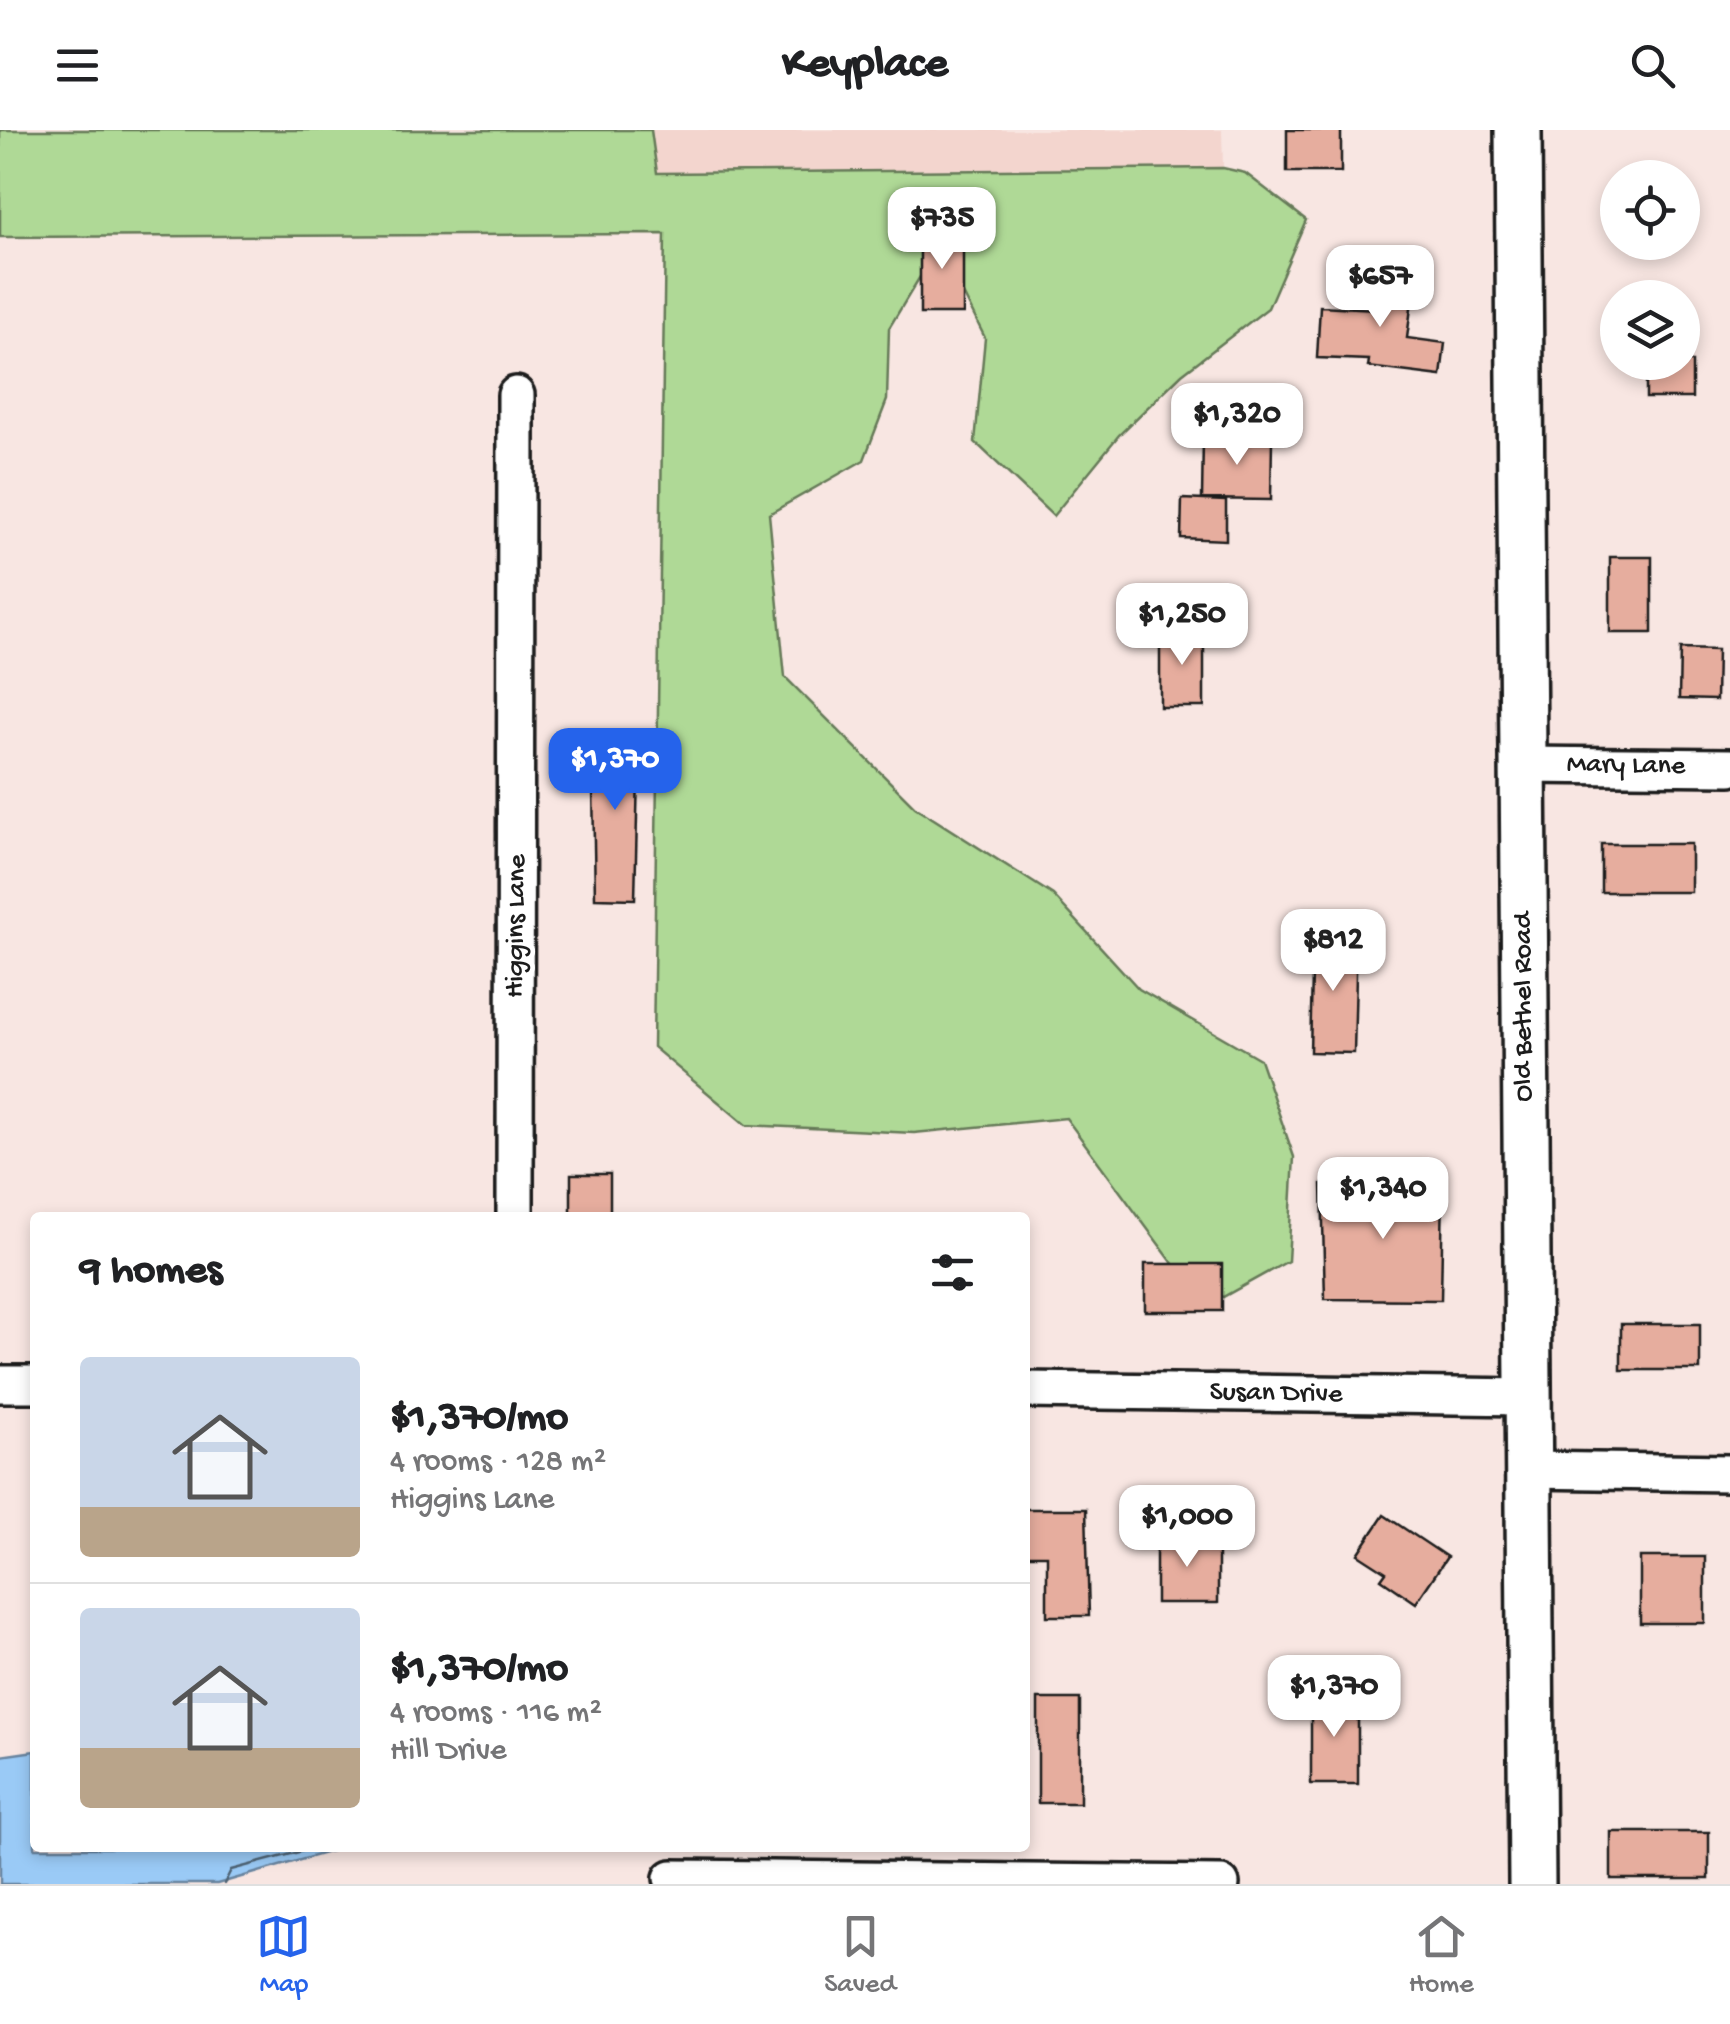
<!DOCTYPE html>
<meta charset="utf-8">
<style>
:root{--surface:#fff;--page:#f2f2f2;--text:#202124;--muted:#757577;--line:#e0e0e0;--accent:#2563eb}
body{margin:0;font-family:"Gochi Hand",sans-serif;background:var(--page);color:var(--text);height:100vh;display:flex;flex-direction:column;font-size:38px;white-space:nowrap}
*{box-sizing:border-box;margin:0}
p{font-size:32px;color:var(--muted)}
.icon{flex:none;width:55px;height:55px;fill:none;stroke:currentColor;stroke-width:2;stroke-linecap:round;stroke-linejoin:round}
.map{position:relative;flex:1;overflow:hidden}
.details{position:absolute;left:30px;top:1082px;width:1000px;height:640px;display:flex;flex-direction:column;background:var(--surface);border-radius:10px;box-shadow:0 5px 15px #0003}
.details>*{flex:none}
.controls{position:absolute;left:1600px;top:30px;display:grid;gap:20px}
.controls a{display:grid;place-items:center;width:100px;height:100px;border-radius:50%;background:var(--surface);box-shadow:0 5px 15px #0003;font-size:50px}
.price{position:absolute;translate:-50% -85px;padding:0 22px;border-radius:20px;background:#fff;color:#222;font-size:32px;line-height:65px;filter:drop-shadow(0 2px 5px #0008)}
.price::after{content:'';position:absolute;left:50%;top:60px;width:30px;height:22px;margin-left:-15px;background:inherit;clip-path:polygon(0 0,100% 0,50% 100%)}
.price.current{background:var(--accent);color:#fff}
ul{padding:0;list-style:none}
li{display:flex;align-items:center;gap:30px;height:250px;padding:0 50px}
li+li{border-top:2px solid var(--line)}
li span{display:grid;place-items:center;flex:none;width:280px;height:200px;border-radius:10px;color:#555}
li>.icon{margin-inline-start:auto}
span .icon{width:120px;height:120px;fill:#fffc;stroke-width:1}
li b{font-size:42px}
h2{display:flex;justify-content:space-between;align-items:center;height:120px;padding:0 50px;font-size:42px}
header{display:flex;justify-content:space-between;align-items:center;height:130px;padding:0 50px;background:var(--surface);font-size:45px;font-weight:800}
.dock{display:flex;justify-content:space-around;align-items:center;height:140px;border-top:2px solid var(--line);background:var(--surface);font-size:28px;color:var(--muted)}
.dock a{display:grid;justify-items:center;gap:5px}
.dock .current{color:var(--accent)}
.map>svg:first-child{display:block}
.built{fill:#f3d5ce}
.green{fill:#afd996;stroke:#667a59;stroke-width:2.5}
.water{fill:#9acaf6;stroke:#68849f;stroke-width:2.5}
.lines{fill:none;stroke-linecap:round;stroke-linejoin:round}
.shore{stroke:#4e6273;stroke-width:2.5}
.building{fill:#e6ad9e;stroke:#1c1c1c;stroke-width:2.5}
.minor-casing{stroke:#1c1c1c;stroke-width:42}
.tertiary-casing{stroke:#1c1c1c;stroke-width:52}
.minor{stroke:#fff;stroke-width:35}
.tertiary{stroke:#fff;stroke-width:45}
.labels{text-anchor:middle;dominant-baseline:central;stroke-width:9;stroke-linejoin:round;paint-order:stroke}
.street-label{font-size:28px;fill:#1c1c1c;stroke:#fff}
</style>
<header><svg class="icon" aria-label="menu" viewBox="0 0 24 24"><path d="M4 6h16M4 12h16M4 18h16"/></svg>Keyplace<svg class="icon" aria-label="search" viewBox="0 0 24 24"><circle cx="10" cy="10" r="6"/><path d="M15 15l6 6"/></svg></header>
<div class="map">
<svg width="1730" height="1754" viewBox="0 0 1730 1754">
<rect width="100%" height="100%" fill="#f8e6e2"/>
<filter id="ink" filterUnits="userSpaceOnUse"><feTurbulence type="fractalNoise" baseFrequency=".01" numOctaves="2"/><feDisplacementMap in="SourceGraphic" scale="20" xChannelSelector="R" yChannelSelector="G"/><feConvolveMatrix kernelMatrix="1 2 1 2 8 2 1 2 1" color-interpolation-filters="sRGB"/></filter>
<g filter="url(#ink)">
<path class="built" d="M651,0H1222L1223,38L657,43Z"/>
<path class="green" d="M0,0H651L657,43L1223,38L1245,43L1306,90L1268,178L1182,244L1119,305L1053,386L975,312L985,208L939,115L889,198L887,270L864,330L769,384L785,547L915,677L1053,765L1139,859L1260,929L1294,1027L1288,1131L1205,1177L1066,988L914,1003L746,995L653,917L665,104L0,107Z"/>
<path class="water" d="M35,1621V1718H342L217,1754H0V1626Z"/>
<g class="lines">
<path class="shore" d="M224,1754L231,1740L314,1718"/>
</g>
<path class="building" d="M1287,0H1341V42H1287Z
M920,101H963V184H920Z
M1381,136L1416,140L1407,208L1445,213L1441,246L1368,237L1369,230L1317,228L1320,176L1376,179Z
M1646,232H1692V268H1646Z
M1203,307L1272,308L1271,370L1202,369Z
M1182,369L1226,371V410L1181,408Z
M1610,427H1652V503H1610Z
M1160,498H1204V577H1160Z
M1680,519L1717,520L1716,570L1679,569Z
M592,602H639L635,769L595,768Z
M1601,714H1691V762H1601Z
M1313,804L1357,805L1354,923L1310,922Z
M571,1044H610V1088H571Z
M1322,1054L1443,1056L1441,1170L1325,1169Z
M1145,1134H1222V1181H1145Z
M1621,1194H1700V1240H1621Z
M1025,1379H1086L1089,1486H1047V1425H1025Z
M1384,1385L1447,1427L1416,1473L1381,1449L1386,1442L1358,1424Z
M1156,1406H1218V1473H1156Z
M1640,1427H1705V1493H1640Z
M1311,1565H1358V1654H1311Z
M1038,1569H1080V1673H1038Z
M1611,1702H1709V1749H1611Z"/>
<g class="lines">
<defs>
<path id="minor" d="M1522,635L1730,637
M515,1088L516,265
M0,1254H35
M1025,1260L1526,1267
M1528,1340L1730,1343
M672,1748L1221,1754"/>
<path id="tertiary" d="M1518,0L1532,1754"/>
</defs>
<use href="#minor" class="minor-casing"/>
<use href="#tertiary" class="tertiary-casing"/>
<use href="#minor" class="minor"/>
<use href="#tertiary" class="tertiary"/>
</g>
</g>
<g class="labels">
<g class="street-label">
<text transform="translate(1626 636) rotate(1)">Mary Lane</text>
<text transform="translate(517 796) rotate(-89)">Higgins Lane</text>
<text transform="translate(1524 877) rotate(-90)">Old Bethel Road</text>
<text transform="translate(1276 1264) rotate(1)">Susan Drive</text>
</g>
</g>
</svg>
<div class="controls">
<a><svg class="icon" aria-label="locate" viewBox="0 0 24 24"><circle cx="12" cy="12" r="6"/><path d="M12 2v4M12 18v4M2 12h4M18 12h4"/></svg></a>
<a><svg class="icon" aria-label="layers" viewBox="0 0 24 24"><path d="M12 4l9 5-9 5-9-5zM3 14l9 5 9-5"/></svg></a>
</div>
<b class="price" style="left:942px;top:142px">$735</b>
<b class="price" style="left:1380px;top:200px">$657</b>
<b class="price" style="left:1237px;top:338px">$1,320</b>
<b class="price" style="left:1182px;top:538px">$1,250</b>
<b class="price current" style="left:615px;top:683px">$1,370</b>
<b class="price" style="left:1333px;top:864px">$812</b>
<b class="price" style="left:1383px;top:1112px">$1,340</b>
<b class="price" style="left:1187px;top:1440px">$1,000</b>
<b class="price" style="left:1334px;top:1610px">$1,370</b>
<section class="details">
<h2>9 homes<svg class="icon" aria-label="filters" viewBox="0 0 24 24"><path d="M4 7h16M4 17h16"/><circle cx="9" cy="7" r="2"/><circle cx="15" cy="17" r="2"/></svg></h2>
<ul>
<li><span style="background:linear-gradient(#c9d6e8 75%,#b9a48a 0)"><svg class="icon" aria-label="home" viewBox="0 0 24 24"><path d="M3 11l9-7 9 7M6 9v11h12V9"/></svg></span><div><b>$1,370/mo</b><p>4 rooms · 128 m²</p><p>Higgins Lane</p></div></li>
<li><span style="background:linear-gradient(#c9d6e8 70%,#b9a48a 0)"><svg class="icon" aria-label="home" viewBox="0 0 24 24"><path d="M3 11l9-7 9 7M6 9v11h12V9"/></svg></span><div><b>$1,370/mo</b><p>4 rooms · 116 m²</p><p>Hill Drive</p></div></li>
</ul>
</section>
</div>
<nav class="dock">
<a class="current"><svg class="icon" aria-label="map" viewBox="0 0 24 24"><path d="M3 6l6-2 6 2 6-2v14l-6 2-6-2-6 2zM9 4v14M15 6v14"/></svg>Map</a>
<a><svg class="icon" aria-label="saved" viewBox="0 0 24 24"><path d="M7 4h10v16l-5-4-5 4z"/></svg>Saved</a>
<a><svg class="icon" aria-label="home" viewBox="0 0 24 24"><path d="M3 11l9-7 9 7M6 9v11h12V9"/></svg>Home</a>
</nav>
